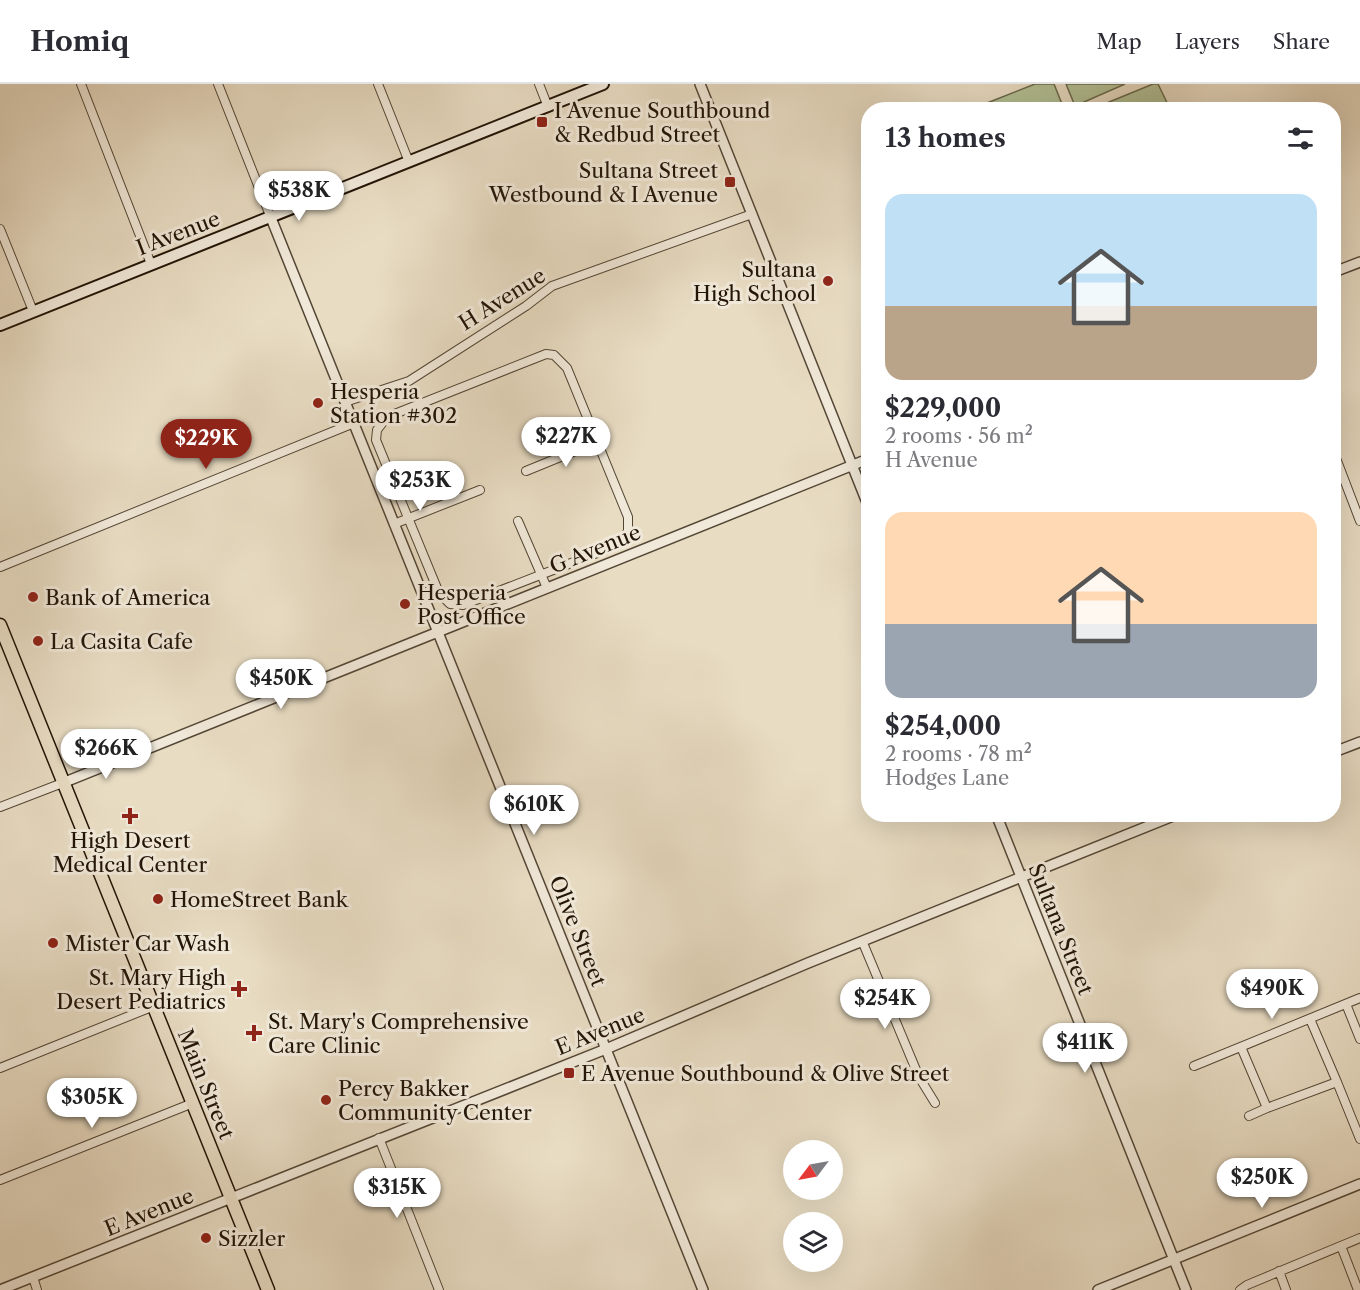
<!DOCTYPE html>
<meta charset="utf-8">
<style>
:root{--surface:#fff;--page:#f2f2f3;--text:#2b2b33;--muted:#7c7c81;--line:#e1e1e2;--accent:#8f2418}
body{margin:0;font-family:"Libre Caslon Text",serif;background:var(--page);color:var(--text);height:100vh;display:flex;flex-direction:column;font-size:22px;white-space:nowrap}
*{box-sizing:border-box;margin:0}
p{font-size:20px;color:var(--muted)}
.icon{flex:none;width:33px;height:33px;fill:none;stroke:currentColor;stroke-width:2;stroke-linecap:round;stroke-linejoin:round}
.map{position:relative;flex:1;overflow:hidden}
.drawer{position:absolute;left:861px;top:18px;width:480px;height:720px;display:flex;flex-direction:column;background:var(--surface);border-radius:24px;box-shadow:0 6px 24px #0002}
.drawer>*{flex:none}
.needle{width:39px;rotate:238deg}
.controls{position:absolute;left:783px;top:1056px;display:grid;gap:12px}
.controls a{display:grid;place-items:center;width:60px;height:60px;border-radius:50%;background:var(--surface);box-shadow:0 6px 24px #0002;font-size:30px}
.price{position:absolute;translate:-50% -51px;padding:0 14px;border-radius:21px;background:#fff;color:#222;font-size:20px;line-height:39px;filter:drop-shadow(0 2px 3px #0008)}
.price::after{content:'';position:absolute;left:50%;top:36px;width:18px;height:14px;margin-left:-9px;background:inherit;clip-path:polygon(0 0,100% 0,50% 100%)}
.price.active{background:var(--accent);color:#fff}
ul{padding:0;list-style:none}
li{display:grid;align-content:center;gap:12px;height:318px;padding:0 24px}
li span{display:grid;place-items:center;height:186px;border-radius:18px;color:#555}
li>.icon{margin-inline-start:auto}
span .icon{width:108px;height:108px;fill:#fffc;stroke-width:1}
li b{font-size:26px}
h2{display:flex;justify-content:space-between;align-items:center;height:72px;padding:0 24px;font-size:26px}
header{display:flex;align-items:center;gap:36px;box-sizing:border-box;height:84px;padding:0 30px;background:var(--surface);border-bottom:2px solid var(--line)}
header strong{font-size:28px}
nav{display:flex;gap:33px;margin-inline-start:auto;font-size:21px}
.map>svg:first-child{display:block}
.green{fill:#b3c196;stroke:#6a6a4e;stroke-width:1.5}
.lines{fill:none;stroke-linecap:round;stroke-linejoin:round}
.minor-casing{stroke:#544635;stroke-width:10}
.tertiary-casing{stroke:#544635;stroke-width:12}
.secondary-casing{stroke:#221406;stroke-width:14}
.primary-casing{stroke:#221406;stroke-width:15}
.minor{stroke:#f0e8d8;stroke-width:8}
.tertiary{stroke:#f0e8d8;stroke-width:9}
.secondary{stroke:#f0e8d8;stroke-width:10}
.primary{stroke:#e8dcc3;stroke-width:12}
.poi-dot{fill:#8f2418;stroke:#f0e8d8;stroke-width:2}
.labels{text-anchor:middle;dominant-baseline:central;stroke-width:6;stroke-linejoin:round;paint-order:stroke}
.poi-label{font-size:21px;fill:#221406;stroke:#f0e8d8;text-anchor:start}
.street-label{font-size:21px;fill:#221406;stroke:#f0e8d8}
</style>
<header>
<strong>Homiq</strong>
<nav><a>Map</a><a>Layers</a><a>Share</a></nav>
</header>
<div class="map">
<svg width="1360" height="1206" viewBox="0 0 1360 1206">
<rect width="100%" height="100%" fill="#e8dcc3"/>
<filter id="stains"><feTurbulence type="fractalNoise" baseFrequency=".00333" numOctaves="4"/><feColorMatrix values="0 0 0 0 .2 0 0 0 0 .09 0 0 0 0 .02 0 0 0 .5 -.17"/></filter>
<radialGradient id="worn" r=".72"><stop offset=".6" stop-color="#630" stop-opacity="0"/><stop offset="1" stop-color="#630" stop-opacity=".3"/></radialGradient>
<path class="green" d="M1035,0H1054L1064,25H984L982,21Z
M1066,0H1125L1075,22Z
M1153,0H1158L1170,25H1092Z"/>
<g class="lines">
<defs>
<path id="minor" d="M81,0L151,180
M218,0L271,134
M378,0L409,78
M539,0L548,23
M0,145L33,227
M546,270L554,271L567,284L628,433V447L620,460L463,521L450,520L439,509L376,356L377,346L387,333Z
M345,318L409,297L526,222L552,202L752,130
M1334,369L1360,437
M526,387L597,358
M518,437L547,504
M394,440L480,406
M0,483L354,339
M0,723L65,698
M863,859L919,993L935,1019
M1346,920L1360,955
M1241,963L1267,1024L1249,1032
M1194,982L1360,914
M0,984L154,922
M1337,998L1360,1055
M1267,1024L1337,998L1310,935
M379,1054L439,1206
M0,1096L193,1019
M1341,1162L1358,1206
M1279,1187L1286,1206
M33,1193L37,1206
M1240,1206L1247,1201L1360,1154"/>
<path id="tertiary" d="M700,0L868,421
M271,134L703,1206
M1334,188L1360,178
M1334,668L1360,658
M65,698L868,375
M996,730L1186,1206
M0,1206L606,965L808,879L1178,730
M1098,1206L1360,1100"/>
<path id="secondary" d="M0,241L603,0"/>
<path id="primary" d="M0,541L268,1206"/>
</defs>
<use href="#minor" class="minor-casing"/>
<use href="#tertiary" class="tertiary-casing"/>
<use href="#secondary" class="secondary-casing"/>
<use href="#primary" class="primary-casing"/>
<use href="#minor" class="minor"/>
<use href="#tertiary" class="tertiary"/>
<use href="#secondary" class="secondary"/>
<use href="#primary" class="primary"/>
</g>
<g class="poi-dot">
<rect x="536" y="32" width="12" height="12" rx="3"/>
<rect x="724" y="92" width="12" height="12" rx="3"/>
<circle cx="828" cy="197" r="6"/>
<circle cx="318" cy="319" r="6"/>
<circle cx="33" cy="513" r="6"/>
<circle cx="405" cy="520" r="6"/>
<circle cx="38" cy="557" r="6"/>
<path d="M127 723h6v6h6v6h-6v6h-6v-6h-6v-6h6z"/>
<circle cx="158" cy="815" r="6"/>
<circle cx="53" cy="859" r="6"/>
<path d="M236 896h6v6h6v6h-6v6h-6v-6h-6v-6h6z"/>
<path d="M251 940h6v6h6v6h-6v6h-6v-6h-6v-6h6z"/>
<rect x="563" y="983" width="12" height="12" rx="3"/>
<circle cx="326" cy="1016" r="6"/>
<circle cx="206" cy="1154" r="6"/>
</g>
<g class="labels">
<g class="poi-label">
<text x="554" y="26">I Avenue Southbound<tspan x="554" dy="24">&amp; Redbud Street</tspan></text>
<text x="718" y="86" text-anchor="end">Sultana Street<tspan x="718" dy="24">Westbound &amp; I Avenue</tspan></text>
<text x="816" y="185" text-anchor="end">Sultana<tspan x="816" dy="24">High School</tspan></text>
<text x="330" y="307">Hesperia<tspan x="330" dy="24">Station #302</tspan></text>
<text x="417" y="508">Hesperia<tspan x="417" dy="24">Post Office</tspan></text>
<text x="45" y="513">Bank of America</text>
<text x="50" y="557">La Casita Cafe</text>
<text x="130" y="756" text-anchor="middle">High Desert<tspan x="130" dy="24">Medical Center</tspan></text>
<text x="170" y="815">HomeStreet Bank</text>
<text x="65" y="859">Mister Car Wash</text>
<text x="226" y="893" text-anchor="end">St. Mary High<tspan x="226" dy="24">Desert Pediatrics</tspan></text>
<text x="268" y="937">St. Mary's Comprehensive<tspan x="268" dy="24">Care Clinic</tspan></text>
<text x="581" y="989">E Avenue Southbound &amp; Olive Street</text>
<text x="338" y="1004">Percy Bakker<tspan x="338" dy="24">Community Center</tspan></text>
<text x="218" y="1154">Sizzler</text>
</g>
<g class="street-label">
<text transform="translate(178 149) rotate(-21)">I Avenue</text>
<text transform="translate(502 215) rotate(-32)">H Avenue</text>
<text transform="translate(595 465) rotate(-22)">G Avenue</text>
<text transform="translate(1061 845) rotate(68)">Sultana Street</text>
<text transform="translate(578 847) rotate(68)">Olive Street</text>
<text transform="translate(600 947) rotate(-22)">E Avenue</text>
<text transform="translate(206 1000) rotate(68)">Main Street</text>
<text transform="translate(149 1128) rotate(-22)">E Avenue</text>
</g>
</g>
<rect width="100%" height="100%" filter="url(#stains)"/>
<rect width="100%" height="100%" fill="url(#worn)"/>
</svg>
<div class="controls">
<a><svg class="needle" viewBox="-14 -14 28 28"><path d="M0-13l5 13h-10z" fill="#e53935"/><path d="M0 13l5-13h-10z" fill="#7c7c81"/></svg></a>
<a><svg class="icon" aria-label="layers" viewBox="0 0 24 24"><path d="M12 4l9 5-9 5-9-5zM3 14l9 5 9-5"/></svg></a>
</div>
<b class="price" style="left:299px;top:138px">$538K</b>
<b class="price" style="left:566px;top:384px">$227K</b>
<b class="price active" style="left:206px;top:386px">$229K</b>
<b class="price" style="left:420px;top:428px">$253K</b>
<b class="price" style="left:281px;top:626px">$450K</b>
<b class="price" style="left:106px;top:696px">$266K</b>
<b class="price" style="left:534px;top:752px">$610K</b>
<b class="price" style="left:1272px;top:936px">$490K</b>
<b class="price" style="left:885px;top:946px">$254K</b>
<b class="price" style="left:1085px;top:990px">$411K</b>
<b class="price" style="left:92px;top:1045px">$305K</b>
<b class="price" style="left:1262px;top:1125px">$250K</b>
<b class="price" style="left:397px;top:1135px">$315K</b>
<section class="drawer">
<h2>13 homes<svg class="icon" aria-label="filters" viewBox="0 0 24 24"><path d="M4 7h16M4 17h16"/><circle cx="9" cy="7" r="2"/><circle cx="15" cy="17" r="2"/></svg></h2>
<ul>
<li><span style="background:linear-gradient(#bfe0f5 60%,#b9a48a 0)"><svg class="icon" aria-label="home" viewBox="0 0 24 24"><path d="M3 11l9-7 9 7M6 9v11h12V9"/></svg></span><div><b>$229,000</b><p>2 rooms · 56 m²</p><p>H Avenue</p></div></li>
<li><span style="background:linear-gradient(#ffd9b3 60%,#9aa5b1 0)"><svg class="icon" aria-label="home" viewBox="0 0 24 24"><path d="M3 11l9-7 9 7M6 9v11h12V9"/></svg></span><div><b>$254,000</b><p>2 rooms · 78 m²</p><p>Hodges Lane</p></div></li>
</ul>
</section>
</div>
